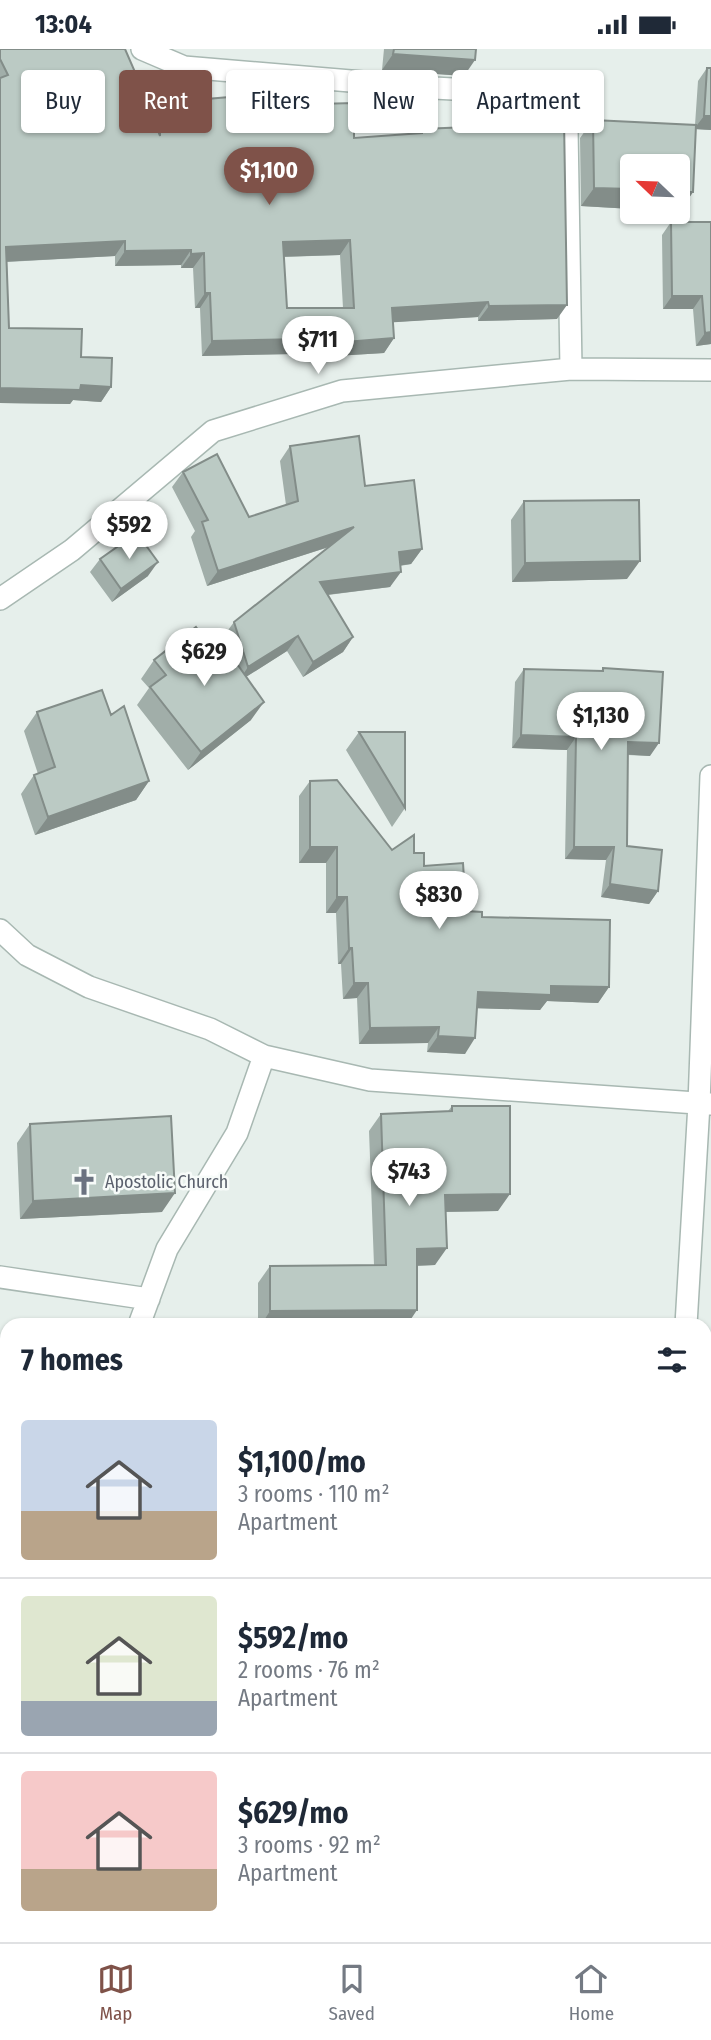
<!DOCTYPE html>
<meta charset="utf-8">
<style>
:root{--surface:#fff;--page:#f6f6f7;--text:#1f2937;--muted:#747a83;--line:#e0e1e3;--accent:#7f5249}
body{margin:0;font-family:"Fira Sans Condensed",sans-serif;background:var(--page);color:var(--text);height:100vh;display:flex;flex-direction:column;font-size:26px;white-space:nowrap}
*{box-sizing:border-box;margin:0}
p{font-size:23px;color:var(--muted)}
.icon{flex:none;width:38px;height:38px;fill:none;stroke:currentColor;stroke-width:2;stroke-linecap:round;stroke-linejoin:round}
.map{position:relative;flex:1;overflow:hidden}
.panel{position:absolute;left:0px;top:1269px;width:712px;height:625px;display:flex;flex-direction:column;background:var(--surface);border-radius:21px 21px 0 0;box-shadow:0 2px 5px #0004}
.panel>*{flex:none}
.hud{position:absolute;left:21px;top:21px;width:670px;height:63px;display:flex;gap:14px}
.needle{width:46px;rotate:293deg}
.controls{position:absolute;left:620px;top:105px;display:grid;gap:14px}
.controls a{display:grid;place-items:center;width:70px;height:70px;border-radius:7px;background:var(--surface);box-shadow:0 2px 5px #0004;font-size:35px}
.price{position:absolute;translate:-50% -60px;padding:0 16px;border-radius:24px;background:#fff;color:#222;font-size:23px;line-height:46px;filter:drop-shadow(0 2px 4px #0008)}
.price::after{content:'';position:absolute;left:50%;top:42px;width:21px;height:16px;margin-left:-10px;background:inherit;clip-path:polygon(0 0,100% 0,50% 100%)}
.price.active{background:var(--accent);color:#fff}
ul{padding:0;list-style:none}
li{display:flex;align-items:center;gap:21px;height:175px;padding:0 21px}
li+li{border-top:2px solid var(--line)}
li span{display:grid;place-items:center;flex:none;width:196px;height:140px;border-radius:7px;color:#555}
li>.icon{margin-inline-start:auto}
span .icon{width:84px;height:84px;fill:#fffc;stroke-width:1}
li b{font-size:30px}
h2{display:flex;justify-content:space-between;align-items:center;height:84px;padding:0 21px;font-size:30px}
.pill{padding:0 24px;border-radius:7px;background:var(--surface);box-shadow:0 2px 5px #0004;font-size:24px;line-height:63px}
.pill.active{background:var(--accent);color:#fff}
.status{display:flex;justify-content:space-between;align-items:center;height:49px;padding:0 35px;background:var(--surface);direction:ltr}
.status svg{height:19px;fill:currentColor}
.tabs{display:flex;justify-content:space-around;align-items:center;height:98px;border-top:2px solid var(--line);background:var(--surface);font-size:19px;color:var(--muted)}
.tabs a{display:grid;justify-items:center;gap:4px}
.tabs .active{color:var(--accent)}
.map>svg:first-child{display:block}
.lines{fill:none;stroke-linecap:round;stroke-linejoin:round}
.minor-casing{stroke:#a8b8b2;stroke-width:24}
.minor{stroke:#fff;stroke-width:21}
.wall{fill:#a1aea9;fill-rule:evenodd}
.shaded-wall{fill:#838d89}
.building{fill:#bbcac4;stroke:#838d89;stroke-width:2;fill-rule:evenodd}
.labels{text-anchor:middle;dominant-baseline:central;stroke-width:5;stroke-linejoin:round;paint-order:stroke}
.worship-label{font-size:18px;fill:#5b616d;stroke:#f7fbf9;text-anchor:start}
</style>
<div class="status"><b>13:04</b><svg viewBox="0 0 49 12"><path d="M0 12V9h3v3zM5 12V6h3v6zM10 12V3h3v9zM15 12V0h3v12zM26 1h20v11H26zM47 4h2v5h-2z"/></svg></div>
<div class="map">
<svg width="711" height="1893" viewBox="0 0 711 1893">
<rect width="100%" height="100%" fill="#e6efeb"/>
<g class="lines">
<defs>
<path id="minor" d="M142,0L184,18L434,39L510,43L538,51L558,66L567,79L571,320
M0,550L72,501L213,382L342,342L571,320L711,321
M0,881L27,906L89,938L210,980L264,1007L370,1031L711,1055
M0,1228L149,1250
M139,1276L167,1200L237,1084L264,1007
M686,1276L699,1055L711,727
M0,1753H7
M705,1766L711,1767
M408,1886L409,1893"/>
</defs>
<use href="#minor" class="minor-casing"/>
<use href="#minor" class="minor"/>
</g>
<path class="wall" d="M0,0L143,54L152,65L160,54L317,55L354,89L419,84L422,80L535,75L538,71L557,270L478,272V268L393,273L394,289L384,304L335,307L293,308V305L202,307L200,259H195L193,219H181V216L115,217V207L7,213L9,279L81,308L111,338L101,353L73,351L70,355L0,354ZM340,206L343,259H287L284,208Z
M384,0H476L464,27L382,21Z
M707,19L711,81L696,80L693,143L680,162L632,117V160L581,157L580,89L593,71L695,76L698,32Z
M671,173H711V295L696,297L693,260H663L662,186Z
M290,397L365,437L422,500L411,515L400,517L390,538L328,546L353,588L343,603L303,628L287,602L246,628L251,671L188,721L137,656L149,639L141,630L154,611L207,592L227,602L223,588L234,573L329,498L207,537L191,488L195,482L172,438L183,423L249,468L286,456L280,412Z
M524,452L627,530L512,533L511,471Z
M100,510L148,527L112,553L90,523Z
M603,619L650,707L628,706L627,797L658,842L649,855L601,848L606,811L565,810L567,701L512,699L515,633L524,620L601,622Z
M37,663L111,666L149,732L136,751L35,786L21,745L34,726L38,725L24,682Z
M359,683L405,759L392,778L346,701Z
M310,732L392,801L414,804L424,817L466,862L482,868L609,938L598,954L547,952L540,961L477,959L465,1005L427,1003L428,994L359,995L357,949L343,950L341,915H338L336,864H326V814H299V747Z
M452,1057L498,1162L446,1163L435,1216L417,1217L407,1276H258V1234L270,1217L374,1216L369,1082L381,1065L448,1062Z
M30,1075L162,1163L20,1170L17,1094Z
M711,1442V1499L709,1445Z
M203,1886H395V1893H204Z
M597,1886H653V1893H597Z"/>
<path class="shaded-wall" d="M393,5L475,11L464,27L382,21Z
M704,67H711V81L694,80Z
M594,139L632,140V160L581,157Z
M677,143H693L680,162H677Z
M350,191L340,206L273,208L283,193Z
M125,192L115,207L0,213L6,198Z
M191,201L181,216L115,217L125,202Z
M204,204L193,219H181L191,205Z
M205,244H210L200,259H195Z
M672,247H702L693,260H663Z
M488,253L478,268L382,274L392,259Z
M567,256L557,270L478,272L489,257Z
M711,283V295L696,297L705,284Z
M394,289L384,304L335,307L293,308L303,293Z
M303,290L293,305L202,307L212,292Z
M81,336L111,338L101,353L73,351L70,355L0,354V339Z
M354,478L344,493L207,537L218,522Z
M422,500L411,515L388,518L399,503Z
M640,512L627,530L512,533L525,514Z
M158,513L148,527L112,553L121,540Z
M401,523L390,538L309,548L320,533Z
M298,587L287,602L238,633L248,618Z
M353,588L343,603L303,628L313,613Z
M264,653L251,671L188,721L201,703Z
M521,686L576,688L567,701L512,699Z
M628,693L659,694L650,707L619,705Z
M149,732L136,751L35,786L48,768Z
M310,798H337L326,814H299Z
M574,798H614L606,811L565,810Z
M610,835L658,842L649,855L601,848Z
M337,848H347L336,864H326Z
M349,899H352L341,915H338Z
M354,934H368L357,949L343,950Z
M551,937L609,938L598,954L547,952L540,961L467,959L478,943Z
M439,978L428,994L359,995L370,979Z
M438,987L475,989L465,1005L427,1003Z
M175,1144L162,1163L20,1170L33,1152Z
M510,1145L498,1162L433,1163L445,1146Z
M447,1199L435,1216L405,1217L417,1200Z
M417,1261L407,1276H261L270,1262Z"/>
<path class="building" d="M0,0H125L135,23L143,54L147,53L160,87V54L264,45L317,44V55L354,54V89L422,84V80L538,75V71L564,70L567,256L489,257L488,253L392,259L394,289L345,293H303V290L212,292L210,244H205L204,204L191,205V201L125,202V192L6,198L9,279L82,280L81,308L112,309L111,338L81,336L80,341L0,339V29L8,26L0,10ZM350,191L354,259H287L283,193Z
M394,0H476L475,11L393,5Z
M707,19H711V67H704Z
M593,71L696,76L693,143H677V117H632V140L594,139Z
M671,173H711V283L705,284L702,247H672Z
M359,387L365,437L414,431L422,500L399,503L401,523L320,533L353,588L313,613L298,587L248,618L234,573L354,478L218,522L202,473L208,471L183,423L217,405L249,468L298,452L290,397Z
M639,451L640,512L525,514L524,452Z
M137,484L158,513L121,540L100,510Z
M196,578L207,592L216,585L264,653L201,703L150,638L166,626L154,611Z
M603,619L663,623L659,694L628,693L627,797L662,801L658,842L610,835L614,798H574L576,688L521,686L524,620L603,622Z
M102,641L111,666L124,657L149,732L48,768L34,726L55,718L37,663Z
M359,683H405V759Z
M337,731L392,801L414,786V804H424V817L463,814L466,862L482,863V868L610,871L609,938L551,937V946L478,943L475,989L438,987L439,978L370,979L368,934H354L352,899H349L347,848H337V798H310V732Z
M452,1057H510V1145L445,1146L447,1199L417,1200V1261L270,1262V1217L386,1216L381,1065L452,1062Z
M171,1067L175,1144L33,1152L30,1075Z
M216,1886H395V1893H217Z
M527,1886V1893H460V1887Z
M607,1886H653V1893H607Z"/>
<defs>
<symbol id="church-bare" viewBox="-9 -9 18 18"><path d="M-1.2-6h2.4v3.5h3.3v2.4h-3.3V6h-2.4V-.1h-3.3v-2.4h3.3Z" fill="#6b7280" stroke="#f7fbf9" stroke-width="2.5" paint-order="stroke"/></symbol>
</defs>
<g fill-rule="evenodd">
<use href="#church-bare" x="65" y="1114" width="38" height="38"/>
</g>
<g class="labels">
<g class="worship-label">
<text x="105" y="1133">Apostolic Church</text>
</g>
</g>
</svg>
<div class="controls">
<a><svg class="needle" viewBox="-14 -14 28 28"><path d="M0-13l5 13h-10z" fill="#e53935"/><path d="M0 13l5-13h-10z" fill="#747a83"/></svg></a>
</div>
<b class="price active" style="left:269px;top:158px">$1,100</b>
<b class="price" style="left:318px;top:327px">$711</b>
<b class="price" style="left:129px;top:512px">$592</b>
<b class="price" style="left:204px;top:639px">$629</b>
<b class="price" style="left:601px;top:703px">$1,130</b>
<b class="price" style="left:439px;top:882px">$830</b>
<b class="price" style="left:409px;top:1159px">$743</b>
<div class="hud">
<a class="pill">Buy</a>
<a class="pill active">Rent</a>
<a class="pill">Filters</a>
<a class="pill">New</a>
<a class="pill">Apartment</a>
</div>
<section class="panel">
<h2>7 homes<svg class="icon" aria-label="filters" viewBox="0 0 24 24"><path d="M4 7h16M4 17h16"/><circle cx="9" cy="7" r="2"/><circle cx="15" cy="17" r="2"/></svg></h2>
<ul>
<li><span style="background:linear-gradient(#c9d6e8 65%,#b9a48a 0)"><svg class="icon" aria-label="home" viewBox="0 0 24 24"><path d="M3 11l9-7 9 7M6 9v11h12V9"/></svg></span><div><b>$1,100/mo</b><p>3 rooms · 110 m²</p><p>Apartment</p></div></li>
<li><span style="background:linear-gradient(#dfe7d0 75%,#9aa5b1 0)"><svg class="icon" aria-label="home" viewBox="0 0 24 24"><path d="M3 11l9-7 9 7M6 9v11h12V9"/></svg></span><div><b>$592/mo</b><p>2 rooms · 76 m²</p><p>Apartment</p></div></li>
<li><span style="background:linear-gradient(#f6c9c9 70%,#b9a48a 0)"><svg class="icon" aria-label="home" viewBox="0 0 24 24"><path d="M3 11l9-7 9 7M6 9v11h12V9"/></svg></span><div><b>$629/mo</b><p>3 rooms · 92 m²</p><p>Apartment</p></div></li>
</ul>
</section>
</div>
<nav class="tabs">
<a class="active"><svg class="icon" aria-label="map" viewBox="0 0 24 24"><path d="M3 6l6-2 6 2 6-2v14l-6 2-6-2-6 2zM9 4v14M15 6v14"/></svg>Map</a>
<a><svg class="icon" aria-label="saved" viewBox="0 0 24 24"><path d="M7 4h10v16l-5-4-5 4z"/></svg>Saved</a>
<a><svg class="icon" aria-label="home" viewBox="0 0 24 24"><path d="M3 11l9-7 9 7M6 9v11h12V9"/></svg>Home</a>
</nav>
